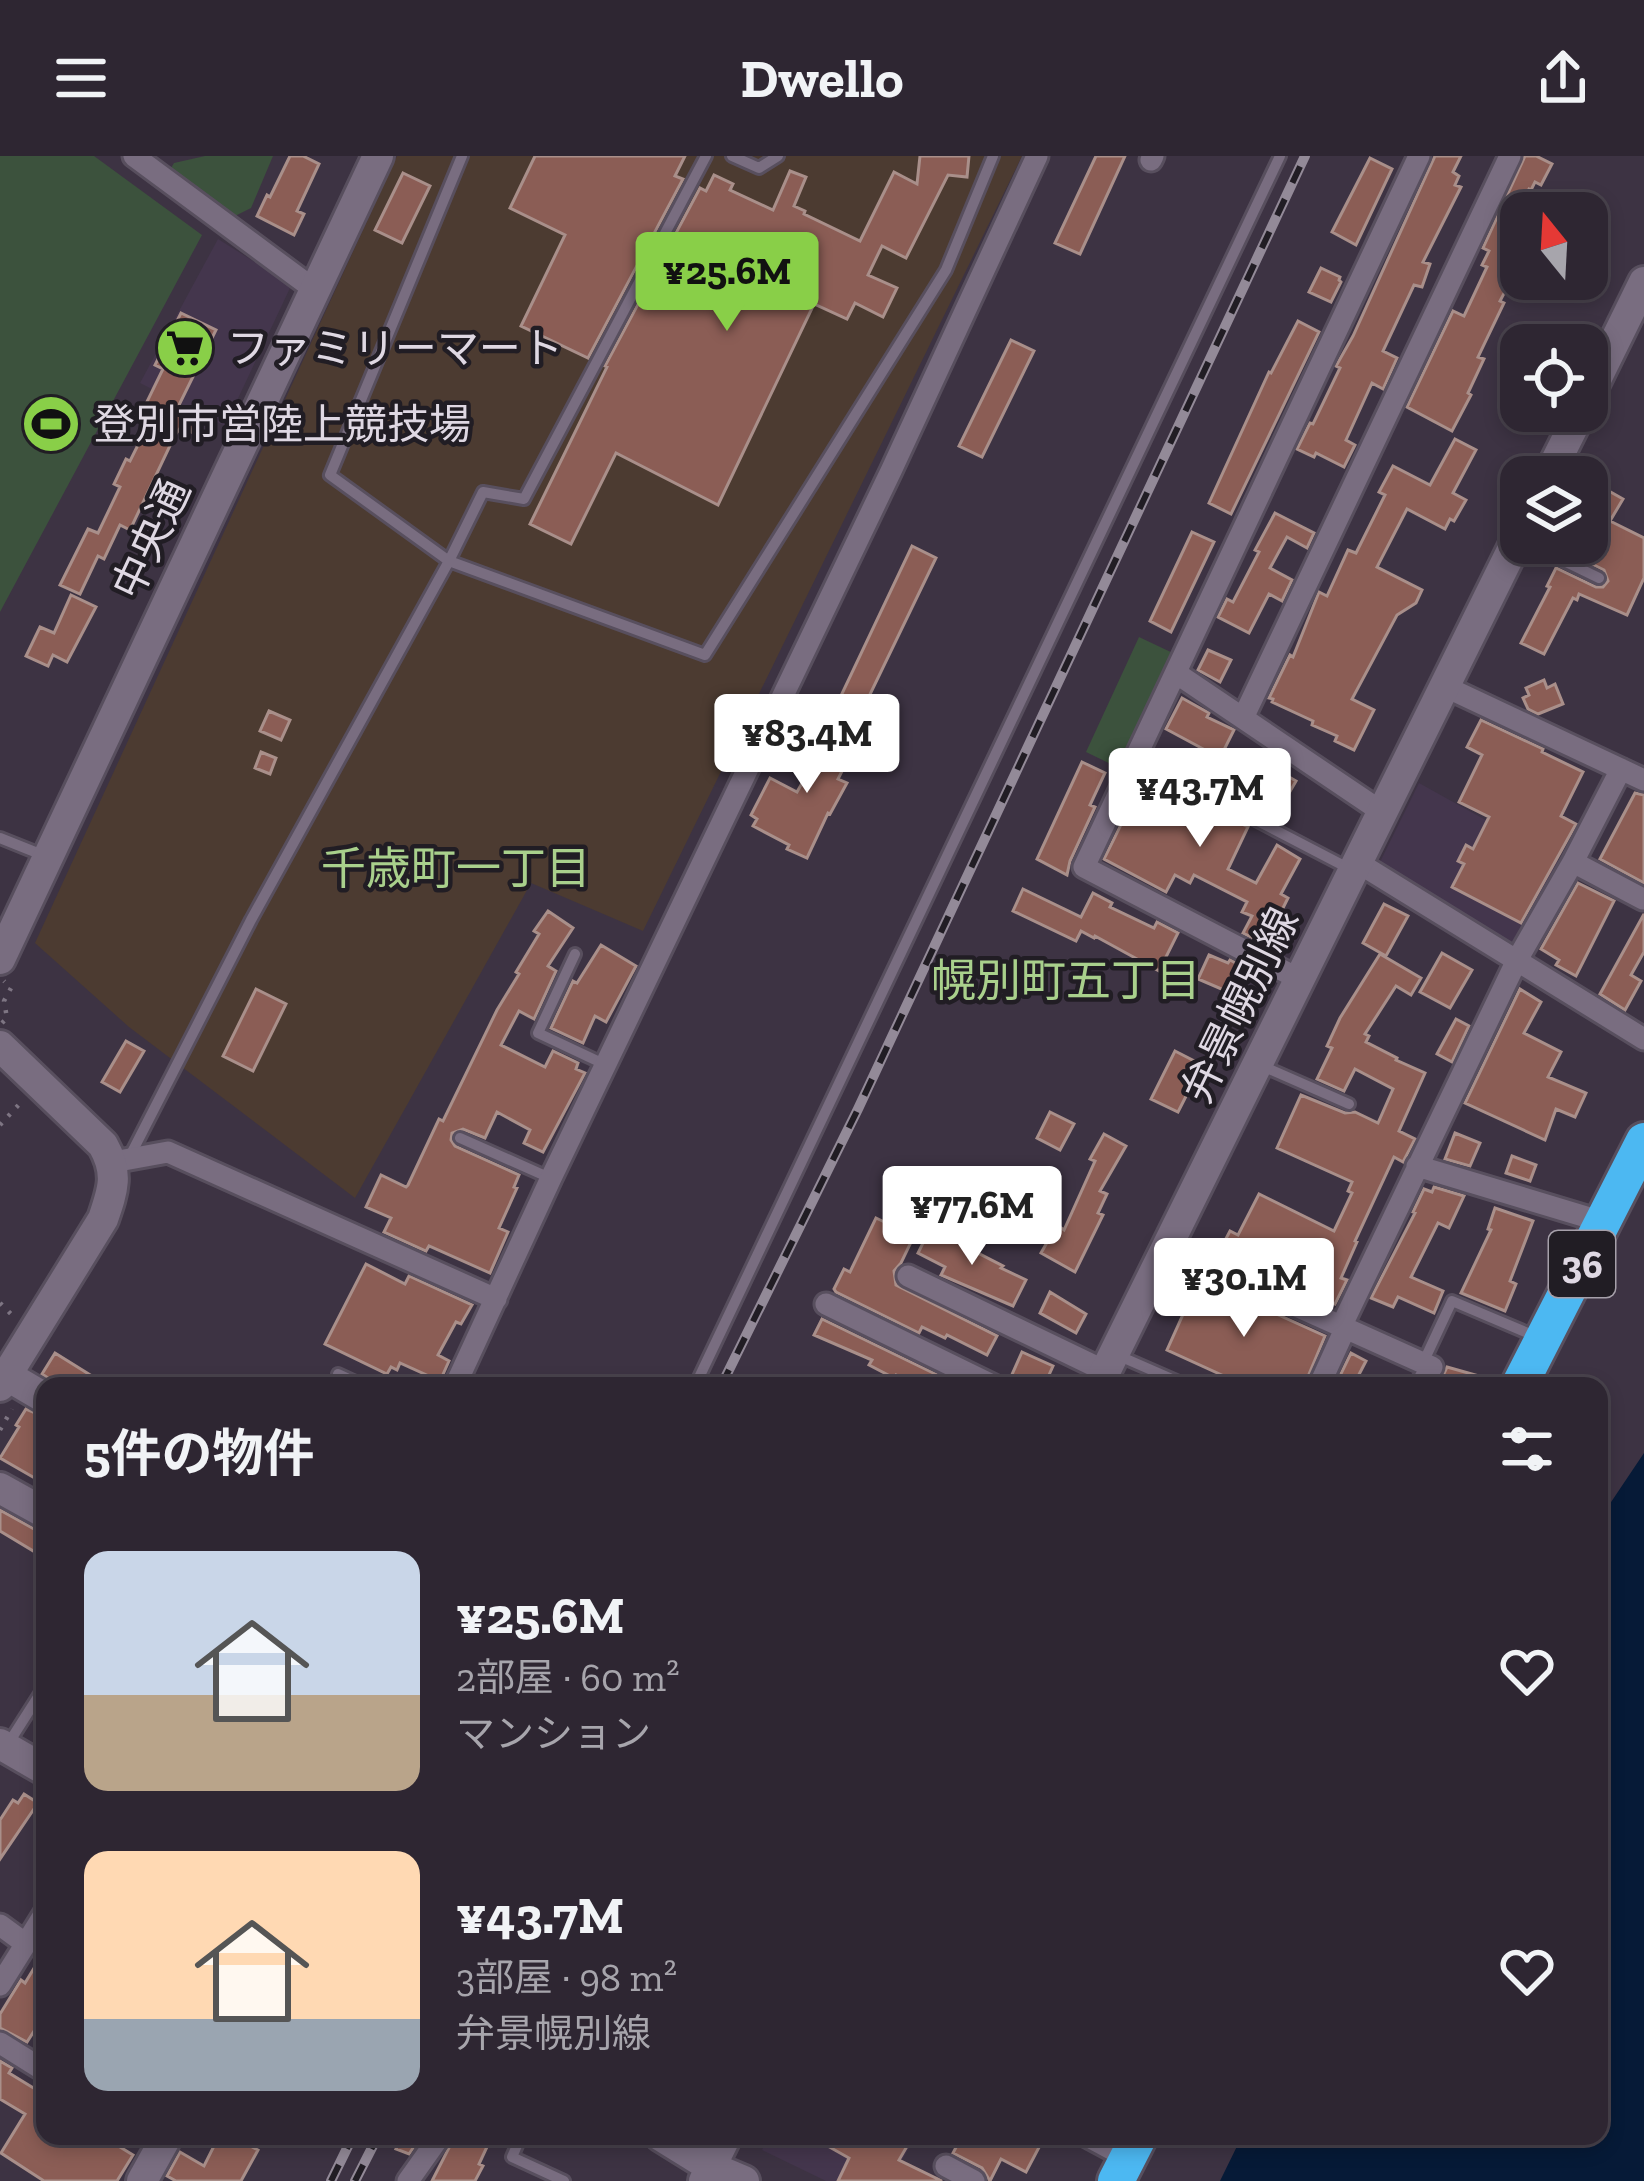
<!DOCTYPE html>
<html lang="ja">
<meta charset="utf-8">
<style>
:root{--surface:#2e2632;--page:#3a323e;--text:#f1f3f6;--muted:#a7a5ac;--line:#49434d;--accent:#89cf48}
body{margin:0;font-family:"Zilla Slab","Noto Sans JP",serif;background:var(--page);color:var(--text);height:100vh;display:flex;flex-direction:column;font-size:45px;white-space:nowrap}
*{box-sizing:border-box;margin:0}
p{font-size:39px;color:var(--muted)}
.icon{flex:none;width:66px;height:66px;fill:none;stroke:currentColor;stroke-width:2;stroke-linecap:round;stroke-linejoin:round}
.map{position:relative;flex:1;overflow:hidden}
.sheet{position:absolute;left:36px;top:1221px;width:1572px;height:768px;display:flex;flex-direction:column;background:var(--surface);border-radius:24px;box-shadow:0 6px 18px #0003,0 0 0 3px var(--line)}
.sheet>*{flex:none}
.needle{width:78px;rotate:342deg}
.controls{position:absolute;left:1500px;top:36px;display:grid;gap:24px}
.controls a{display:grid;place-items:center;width:108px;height:108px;border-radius:24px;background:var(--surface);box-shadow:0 6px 18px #0003,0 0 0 3px var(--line);font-size:60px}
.price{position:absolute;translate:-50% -102px;padding:0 27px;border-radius:12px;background:#fff;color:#222;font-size:39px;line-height:78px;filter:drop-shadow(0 3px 6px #0008)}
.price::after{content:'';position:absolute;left:50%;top:72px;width:36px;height:27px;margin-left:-18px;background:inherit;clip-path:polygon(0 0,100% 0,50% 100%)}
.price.selected{background:var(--accent);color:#111}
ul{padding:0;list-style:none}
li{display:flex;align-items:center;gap:36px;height:300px;padding:0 48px}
li span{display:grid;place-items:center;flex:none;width:336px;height:240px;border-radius:24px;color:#555}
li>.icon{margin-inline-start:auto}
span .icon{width:144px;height:144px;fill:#fffc;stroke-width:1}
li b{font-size:51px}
h2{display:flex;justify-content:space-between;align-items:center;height:144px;padding:0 48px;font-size:51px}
header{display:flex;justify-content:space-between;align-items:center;height:156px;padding:0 48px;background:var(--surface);font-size:54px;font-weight:800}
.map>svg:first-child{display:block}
.built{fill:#44364d}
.industrial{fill:#4c3b31}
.green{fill:#3c523d}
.water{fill:#061a37}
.building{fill:#8b5d55;stroke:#a98f8a;stroke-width:3}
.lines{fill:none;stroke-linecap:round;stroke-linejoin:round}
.lane-casing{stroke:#584f5e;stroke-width:16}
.street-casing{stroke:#584f5e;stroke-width:27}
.secondary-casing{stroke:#584f5e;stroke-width:36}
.highway-casing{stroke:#584f5e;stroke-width:42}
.path{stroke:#7e7583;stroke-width:4.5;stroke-dasharray:3 9;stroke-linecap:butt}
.lane{stroke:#796d80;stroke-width:10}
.street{stroke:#796d80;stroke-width:21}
.secondary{stroke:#796d80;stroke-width:30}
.highway{stroke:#4cb8f2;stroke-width:36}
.rail-casing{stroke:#938a98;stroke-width:10}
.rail{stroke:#211d24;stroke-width:6;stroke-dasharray:18;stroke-linecap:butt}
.labels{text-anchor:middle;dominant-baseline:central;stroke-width:9;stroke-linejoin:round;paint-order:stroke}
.shield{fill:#211d24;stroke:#a6a0aa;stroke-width:3}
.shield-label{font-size:39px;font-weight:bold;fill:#dfd8e3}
.poi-label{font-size:42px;fill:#dfd8e3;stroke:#211d24;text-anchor:start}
.street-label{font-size:42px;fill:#dfd8e3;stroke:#211d24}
.neighbourhood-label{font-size:45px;fill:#a9d08c;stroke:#211d24}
</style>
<header><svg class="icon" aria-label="menu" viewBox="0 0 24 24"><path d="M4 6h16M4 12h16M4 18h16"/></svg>Dwello<svg class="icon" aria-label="share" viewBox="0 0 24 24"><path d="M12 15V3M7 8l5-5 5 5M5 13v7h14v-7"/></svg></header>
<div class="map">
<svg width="1644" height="2025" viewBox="0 0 1644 2025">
<rect width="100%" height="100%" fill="#3d3343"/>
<path class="built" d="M218,83L285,125L290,132L225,270L140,227Z
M1419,627L1561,706L1515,790L1379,708Z
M769,1980H916L890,2025H826L762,1994Z"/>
<path class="industrial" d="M397,0H1022L643,775L531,727L355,1042L129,871L35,787Z"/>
<path class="green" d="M0,0H94L202,79L0,456Z
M205,0H273L251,52L231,62L168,17L174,7Z
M1139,481L1177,499L1121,613L1086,596Z"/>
<path class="water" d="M1644,1297V2025H1220L1242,1980H1599V1364Z"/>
<path class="building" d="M290,0H303L319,8L297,55L304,58L294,79L257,60L267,39L270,41Z
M535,0H685L675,20L683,23L588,202L521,170L565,79L510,52Z
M920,0H969L967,21L948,19L906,102L882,90L868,119L897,132L883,161L855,147L847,163L814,148L718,349L616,297L571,388L530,368L607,211L605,210L700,32L706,35L714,19L733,28L730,34L773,54L790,15L806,21L794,50L805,55L804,58L860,85L894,16L917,28Z
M1096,0H1125L1080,98L1055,87Z
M1435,0H1461L1453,16L1459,20L1455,29L1461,31L1423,106L1430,108L1422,131L1414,129L1383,195L1397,202L1383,233L1372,227L1346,284L1355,289L1344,311L1316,297L1314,301L1297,293L1310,267L1313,268L1340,212L1336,210L1353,180Z
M1525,0H1536L1552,8L1541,29L1535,26L1531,34L1529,33L1499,91L1521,105L1500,145L1504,147L1478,201L1484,203L1468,237L1471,239L1452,275L1407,251L1453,155L1464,160L1487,111L1482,109L1489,95L1483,92Z
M1370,2L1392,13L1356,89L1332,76Z
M403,17L430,30L402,87L375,74Z
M1321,112L1340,121L1339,124L1341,126L1331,146L1309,136Z
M181,157L216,174L179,249L199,258L191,276L181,271L175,279L130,374L120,369L104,403L98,400L80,438L60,429L88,373L98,377L120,331L114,328L126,303L130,305L149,267L139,262L163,213L155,209Z
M1298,165L1319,176L1231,358L1209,347L1269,216L1271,217Z
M1011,184L1034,195L982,301L959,290Z
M1455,283L1476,294L1453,337L1466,344L1454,365L1450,363L1445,373L1407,353L1377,411L1422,434L1416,447L1397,459L1352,543L1374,554L1354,594L1335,585L1337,580L1312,569L1313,565L1272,546L1273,543L1269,542L1290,499L1293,501L1319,436L1327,440L1348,394L1356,397L1385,339L1379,336L1393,310L1430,329Z
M1593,326L1623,343L1610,365L1644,382V422L1627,459L1579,438L1577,444L1573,442L1544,498L1521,487L1550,431L1547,430L1556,412L1596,431H1603L1608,425L1604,414L1564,394L1568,387H1587V337Z
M1275,357L1314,377L1307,392L1287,381L1270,412L1292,424L1282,445L1269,438L1249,477L1218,461L1227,443L1233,446L1259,396L1255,394Z
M1192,376L1214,386L1171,476L1150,465Z
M912,390L936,402L861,557L838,546Z
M71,439L96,451L67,506L53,499L48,510L26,500L40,471L54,477Z
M1208,494L1231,504L1220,526L1198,514Z
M1544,524L1547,532L1555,528L1563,548L1538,558L1528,553L1523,542L1529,539L1526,532Z
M1182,542L1209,557L1207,561L1234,574L1220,602L1166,573Z
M269,555L290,564L281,584L260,575Z
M844,562L864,572L838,623L847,627L830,658L828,657L807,702L787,693L789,689L753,670L757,663L751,659L770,622L797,636L814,606L820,609Z
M1481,564L1543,593L1542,596L1583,616L1561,660L1576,668L1521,767L1452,731L1464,708L1458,705L1466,689L1473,693L1489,661L1459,646L1482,599L1467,591Z
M261,596L276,602L270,618L255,612Z
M1206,601L1229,614L1211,653L1248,671L1228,713L1256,727L1277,689L1300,703L1281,738L1288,742L1265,788L1243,777L1252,760L1242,756L1247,746L1194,719L1190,727L1175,719L1166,736L1104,703L1138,634L1178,657Z
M1082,606L1105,617L1090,649L1095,651L1070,705L1067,719L1037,703Z
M1272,611L1296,625L1277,658L1253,644Z
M1635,637L1644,639V727L1600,703Z
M1578,727L1614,745L1576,820L1556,809L1559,804L1541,793Z
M1023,733L1081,761L1093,737L1112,747L1110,751L1154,772L1157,766L1178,777L1159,815L1095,780L1094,782L1081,775L1076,785L1013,755Z
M1384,748L1408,760L1386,800L1363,787Z
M548,755L573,772L548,810L556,815L534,863L519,855L501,889L545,911L553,895L578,907L576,913L585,917L543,996L524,987L530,974L497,956L485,982L463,973L452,977L451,984L455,990L519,1019L514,1031L517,1032L499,1072L508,1076L490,1117L429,1090L426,1095L384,1076L391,1062L366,1051L381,1019L406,1031L408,1029L439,963L443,965L497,854L519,818L516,816L539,778L534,775Z
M1644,758V796L1631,819L1641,825L1625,854L1600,838Z
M601,789L636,810L606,866L595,860L583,887L551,872L573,825L577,827Z
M1442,797L1472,814L1450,852L1420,836Z
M1380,798L1421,822L1411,839L1396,830L1365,878L1369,880L1366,886L1397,902L1396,904L1425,917L1399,975L1415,983L1403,1006L1394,1001L1355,1085L1357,1086L1341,1122L1347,1124L1335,1148L1311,1137L1327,1103L1298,1090L1284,1121L1220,1094L1230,1075L1238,1079L1259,1038L1334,1075L1352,1037L1348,1035L1352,1026L1277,992L1301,939L1345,957L1355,956L1378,967L1393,933L1355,913L1344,935L1317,923L1332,892L1327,890L1340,862Z
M1209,799L1228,807L1230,804L1245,812L1233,838L1198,823Z
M256,833L286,848L253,915L223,900Z
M1520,833L1541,846L1524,877L1561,896L1548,921L1586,937L1575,961L1556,953L1545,984L1465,947Z
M1456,863L1469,870L1452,906L1437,898Z
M126,885L144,895L120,936L102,926Z
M1175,895L1202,909L1178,956L1151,943Z
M1050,956L1074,968L1060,994L1037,982Z
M1455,977L1480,987L1470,1010L1445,1003Z
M1104,978L1126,990L1100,1035L1107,1038L1098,1057L1103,1059L1075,1116L1041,1097L1057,1069L1064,1074L1095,1005L1090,1003Z
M1512,1000L1536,1009L1530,1025L1506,1017Z
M1434,1031L1464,1040L1449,1072L1438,1067L1411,1121L1443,1135L1434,1157L1398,1141L1393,1151L1371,1142L1415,1057L1413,1056L1424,1033L1432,1036Z
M1495,1052L1533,1065L1510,1125L1516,1128L1505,1155L1461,1137L1491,1074L1488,1073Z
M876,1062L914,1080L901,1107L894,1115L896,1129L997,1180L987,1199L947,1179L945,1182L922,1171L919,1177L836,1136L834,1133L844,1113L850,1116Z
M930,1073L979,1095L978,1097L1003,1110L1001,1112L1026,1124L1013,1150L941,1119L945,1111L918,1097Z
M366,1108L405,1128L409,1120L472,1149L461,1168L456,1166L438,1199L449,1205L440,1225L400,1207L397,1214L391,1211L387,1218L325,1188Z
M1194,1121L1325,1180L1304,1230H1246L1167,1194L1189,1145L1184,1142Z
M1050,1136L1086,1158L1076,1177L1040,1157Z
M822,1163L960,1230H917L896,1219L894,1222L869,1209L872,1204L814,1179Z
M1022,1196L1053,1210L1044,1230H1025L1010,1223Z
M55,1197L108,1230H60L42,1218Z
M1351,1197L1366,1205L1353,1230H1335Z
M1447,1211L1497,1225L1496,1230H1438Z
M26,1253L45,1261V1328L0,1302L19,1271L16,1269Z
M0,1354L36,1374L45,1376V1402L0,1375Z
M24,1638L38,1647L0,1703V1664L13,1644L18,1647Z
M45,1794V1873L38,1869L27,1886L0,1872V1858L21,1824L25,1827Z
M0,1905L12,1912L9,1917L45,1939V1980H102L133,1999L117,2025H44L1,1997L25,1958L0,1943Z
M219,1980H232L258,1994L241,2025H176L167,2020L180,1996L204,2010Z
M403,1980H421L409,1998L396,1993Z
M492,1980L479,2008L483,2010L475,2025H432L455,1980Z
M810,1980H913L899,2004L942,2025H838L849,2002Z
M962,1980H1045L1026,2016L1001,2003L990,2025L982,2012L953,1997Z"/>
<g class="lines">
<defs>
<path id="lane" d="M462,0L330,319L449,405L705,499L946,114L993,0
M732,0L759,12L778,0
M1527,387L1599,422
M1252,662L1350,713
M0,682L45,700
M575,798L538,877L606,909
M1260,909L1349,948
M460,982L550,1022
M130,1000L251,764L449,405L483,336L524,343L706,0
M1117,1199L1188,1230
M1423,1207L1452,1145L1535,1180
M338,1218L364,1230
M695,1230L1280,0
M45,1500V1510
M8,1588L45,1530
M521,1980L512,2001L564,2025"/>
<path id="street" d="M134,0L315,134
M1151,4L1153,0
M1176,517L1382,656
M1446,531L1644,624
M1243,562L1510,0
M1357,706L1644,883
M1573,706L1643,743
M1299,823L1084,711L1419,0
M113,1006L168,996L496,1143
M1417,1010L1603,1066
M1167,1092L1432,1211L1420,1230
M908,1120L1105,1215
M826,1148L994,1230
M1341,1171L1517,804L1573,706L1621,613
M455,1230L551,1022L891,315L1037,0
M1319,1230L1345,1173
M0,1769L26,1788
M0,1829L45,1757
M0,1887L45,1915
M1087,1980L1128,2002
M946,2010L974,2025
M408,2025L440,1980"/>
<path id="secondary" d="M1587,242L1644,126
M1548,321L1581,255
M0,803L378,0
M0,890L103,989C119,1017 113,1034 103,1063L0,1230
M6,1219L45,1242
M1098,1230L1521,376
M0,1332L45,1357
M0,1588L45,1614
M661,1980L711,2011L744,2025
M142,2025L167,1980
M704,2025L726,1980"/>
<path id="highway" d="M1519,1230L1644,985
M1116,2025L1139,1980"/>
</defs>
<use href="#lane" class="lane-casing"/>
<use href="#street" class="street-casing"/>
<use href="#secondary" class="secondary-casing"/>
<use href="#highway" class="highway-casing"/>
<path class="path" d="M2,867L7,862L4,845L11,832L4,825
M0,969L24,943
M0,1147L16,1163
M0,1274L12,1253"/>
<use href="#lane" class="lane"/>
<use href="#street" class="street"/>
<use href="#secondary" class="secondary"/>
<use href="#highway" class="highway"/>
<defs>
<path id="rail" d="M721,1230L858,953L1305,0
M331,2025L353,1980
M355,2025L378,1980"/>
</defs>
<use href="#rail" class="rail-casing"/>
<use href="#rail" class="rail"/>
</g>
<defs>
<symbol id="supermarket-disc" viewBox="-11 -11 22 22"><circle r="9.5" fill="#89cf48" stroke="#211d24"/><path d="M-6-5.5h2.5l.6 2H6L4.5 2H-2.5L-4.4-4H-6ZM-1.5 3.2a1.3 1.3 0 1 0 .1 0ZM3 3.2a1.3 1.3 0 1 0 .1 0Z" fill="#111"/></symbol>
<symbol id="stadium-disc" viewBox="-11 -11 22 22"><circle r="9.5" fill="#89cf48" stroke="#211d24"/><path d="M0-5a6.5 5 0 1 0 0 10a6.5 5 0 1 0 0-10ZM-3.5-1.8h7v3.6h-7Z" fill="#111"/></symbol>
</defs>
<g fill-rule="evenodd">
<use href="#supermarket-disc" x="152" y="159" width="66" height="66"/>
<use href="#stadium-disc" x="18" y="235" width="66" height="66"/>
</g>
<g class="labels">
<rect class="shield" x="1549" y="1075" width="66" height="66" rx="9"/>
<g class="shield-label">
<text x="1582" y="1108">36</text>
</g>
<g class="poi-label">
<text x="227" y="192">ファミリーマート</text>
<text x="93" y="268">登別市営陸上競技場</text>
</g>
<g class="street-label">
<text transform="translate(151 383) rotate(-65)">中央通</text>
<text transform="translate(1240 849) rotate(-64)">弁景幌別線</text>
</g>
<g class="neighbourhood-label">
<text x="456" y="713">千歳町一丁目</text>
<text x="1066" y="825">幌別町五丁目</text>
</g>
</g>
</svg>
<div class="controls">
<a><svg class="needle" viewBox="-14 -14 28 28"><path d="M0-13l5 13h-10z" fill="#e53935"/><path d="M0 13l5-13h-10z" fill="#a7a5ac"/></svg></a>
<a><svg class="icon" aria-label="locate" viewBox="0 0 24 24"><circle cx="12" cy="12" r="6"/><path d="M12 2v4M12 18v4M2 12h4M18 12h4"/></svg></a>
<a><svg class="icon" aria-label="layers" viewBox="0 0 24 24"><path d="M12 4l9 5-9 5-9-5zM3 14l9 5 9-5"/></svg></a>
</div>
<b class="price selected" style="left:727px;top:178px">¥25.6M</b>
<b class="price" style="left:807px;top:640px">¥83.4M</b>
<b class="price" style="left:1200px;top:694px">¥43.7M</b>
<b class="price" style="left:972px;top:1112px">¥77.6M</b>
<b class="price" style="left:1244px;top:1184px">¥30.1M</b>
<section class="sheet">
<h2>5件の物件<svg class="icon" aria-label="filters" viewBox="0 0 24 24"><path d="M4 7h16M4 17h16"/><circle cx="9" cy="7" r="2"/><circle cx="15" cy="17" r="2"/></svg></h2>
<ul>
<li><span style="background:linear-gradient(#c9d6e8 60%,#b9a48a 0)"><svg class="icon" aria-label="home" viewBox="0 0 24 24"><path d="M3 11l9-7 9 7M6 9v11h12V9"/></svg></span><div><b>¥25.6M</b><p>2部屋 · 60 m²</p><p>マンション</p></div><svg class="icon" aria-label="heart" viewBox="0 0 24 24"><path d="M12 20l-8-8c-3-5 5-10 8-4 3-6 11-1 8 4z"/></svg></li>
<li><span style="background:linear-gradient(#ffd9b3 70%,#9aa5b1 0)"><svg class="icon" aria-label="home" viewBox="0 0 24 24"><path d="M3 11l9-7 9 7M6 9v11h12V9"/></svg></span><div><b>¥43.7M</b><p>3部屋 · 98 m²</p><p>弁景幌別線</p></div><svg class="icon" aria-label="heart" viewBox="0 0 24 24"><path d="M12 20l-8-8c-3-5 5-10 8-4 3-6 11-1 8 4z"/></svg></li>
</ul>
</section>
</div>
